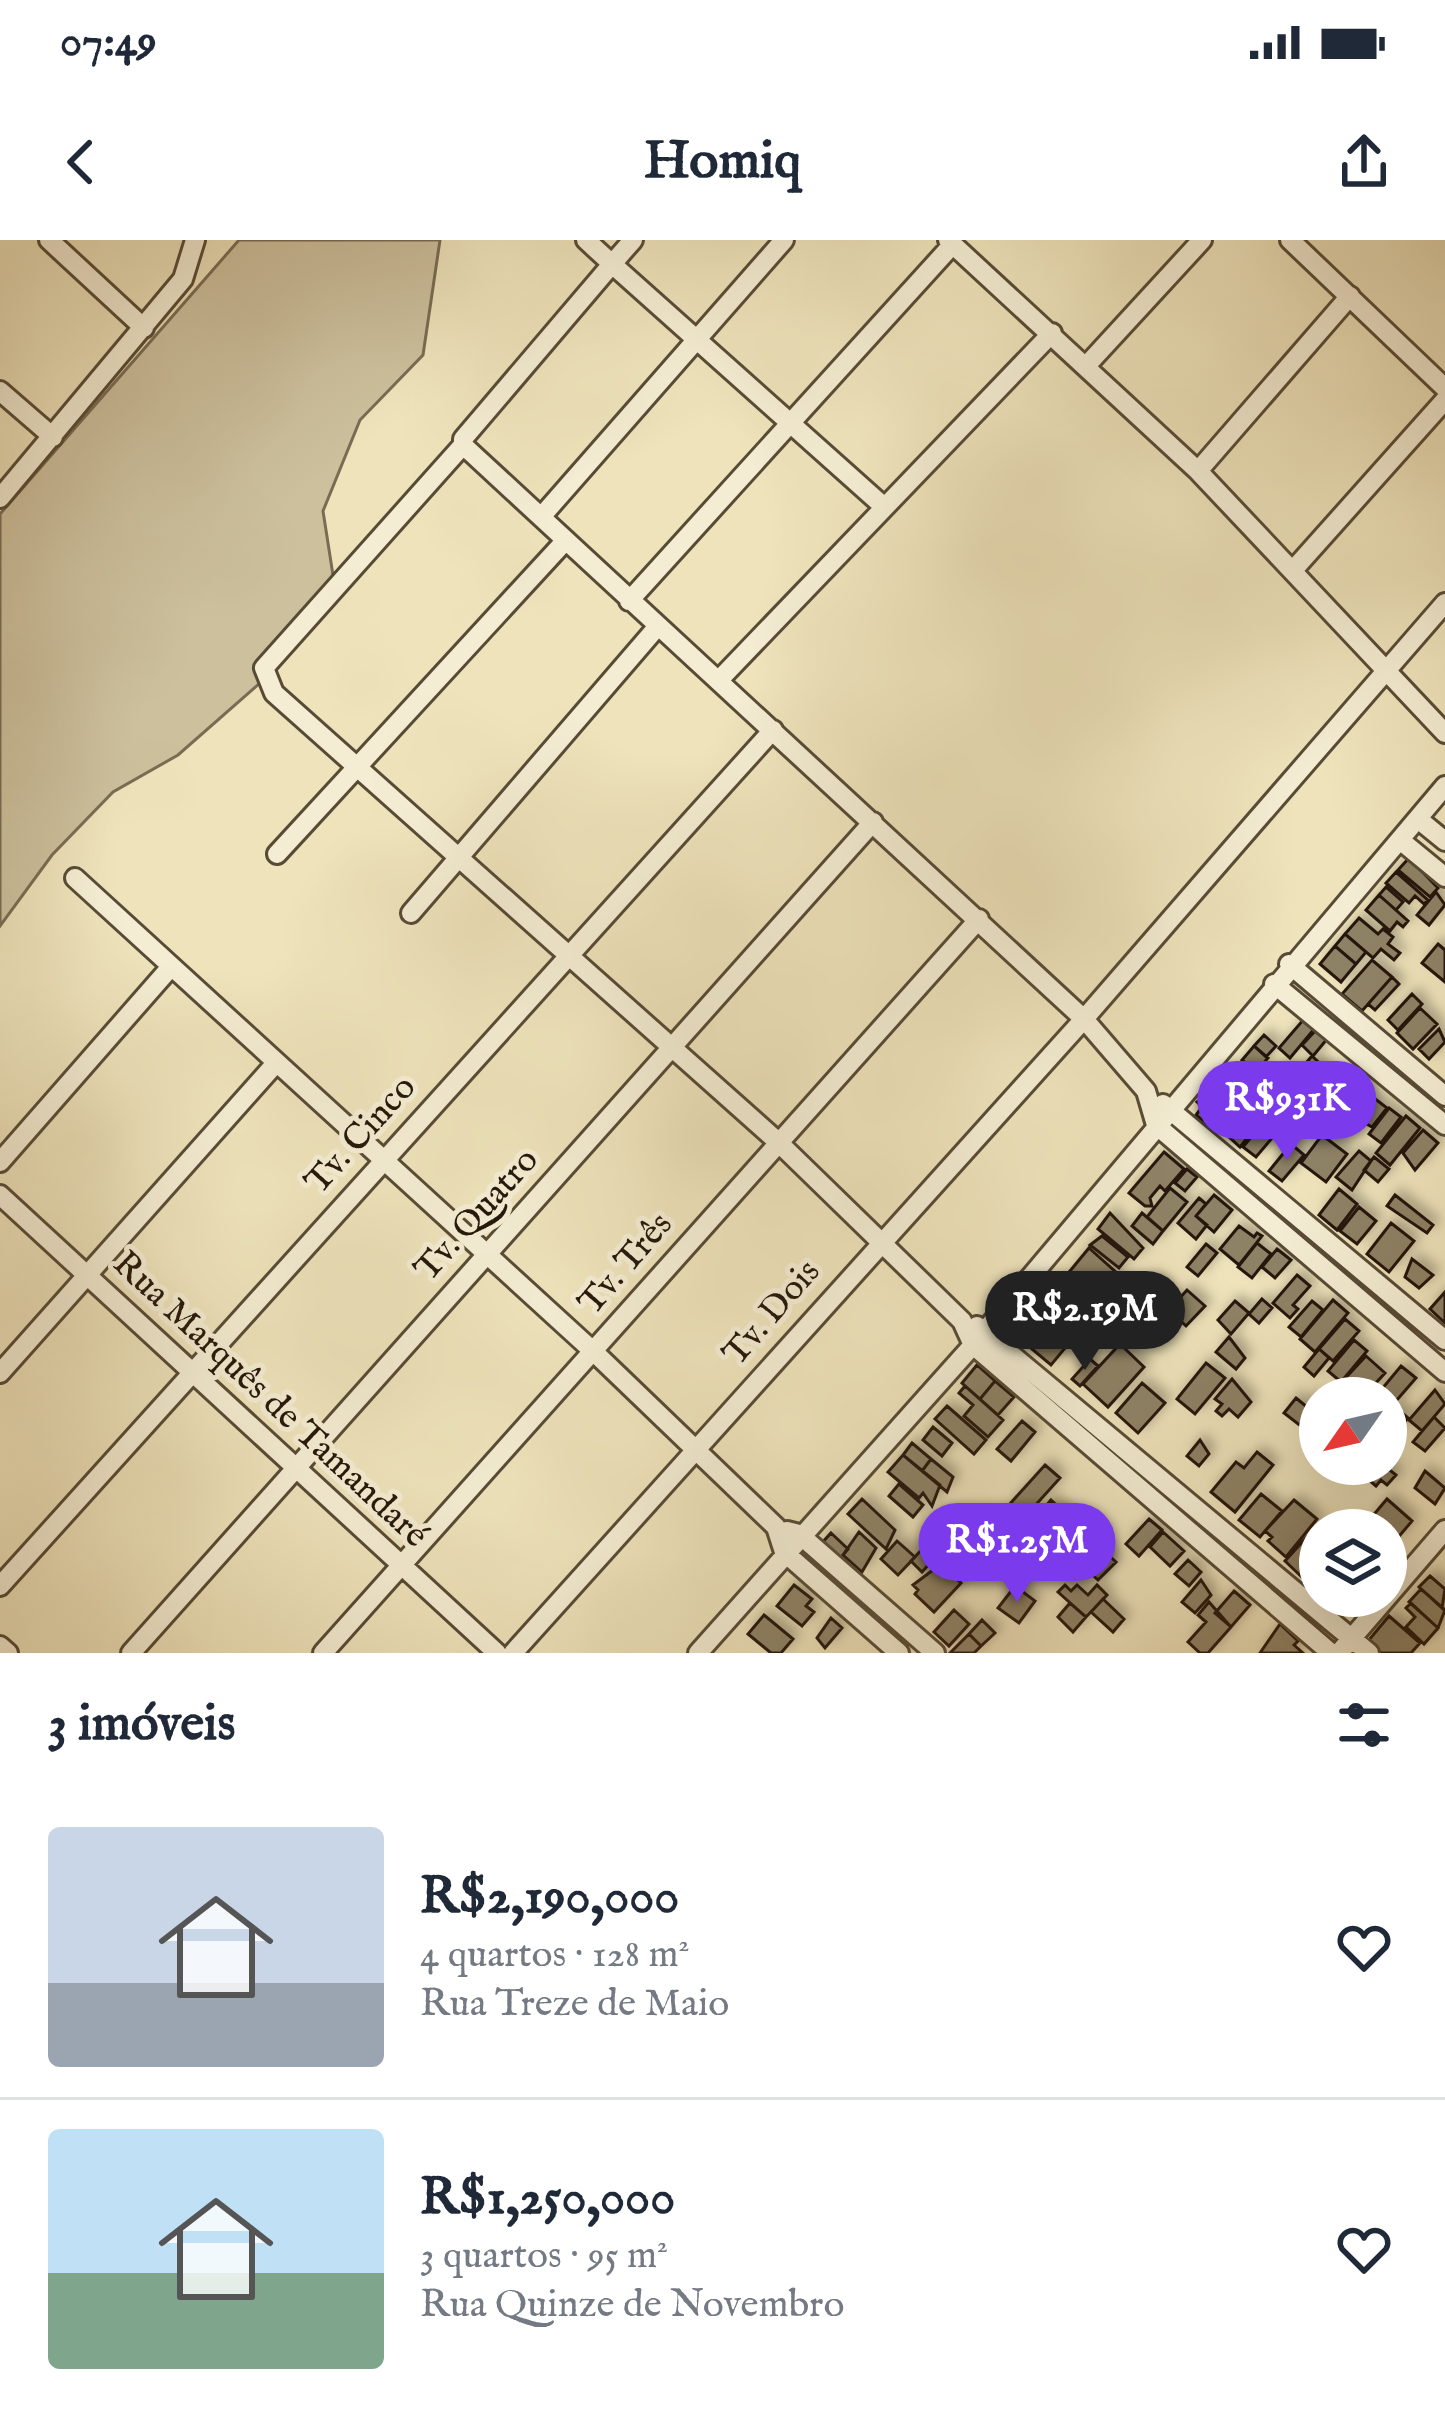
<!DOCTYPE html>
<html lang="pt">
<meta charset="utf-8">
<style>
:root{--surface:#fff;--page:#f6f6f7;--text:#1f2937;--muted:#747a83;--line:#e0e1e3;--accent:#7c3aed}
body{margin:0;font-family:"IM FELL English",serif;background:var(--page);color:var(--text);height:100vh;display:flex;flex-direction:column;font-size:45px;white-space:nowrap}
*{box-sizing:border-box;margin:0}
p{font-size:39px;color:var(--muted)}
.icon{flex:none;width:66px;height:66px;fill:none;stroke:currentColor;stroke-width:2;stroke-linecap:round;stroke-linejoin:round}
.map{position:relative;height:1413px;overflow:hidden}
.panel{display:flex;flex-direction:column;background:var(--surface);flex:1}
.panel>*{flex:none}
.needle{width:78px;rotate:236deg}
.controls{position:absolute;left:1299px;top:1137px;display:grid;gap:24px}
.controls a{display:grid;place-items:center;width:108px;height:108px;border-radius:50%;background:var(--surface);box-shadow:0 12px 48px #0002;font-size:60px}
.price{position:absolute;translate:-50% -102px;padding:0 27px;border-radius:42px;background:var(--accent);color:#fff;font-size:39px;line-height:78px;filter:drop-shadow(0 3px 6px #0008)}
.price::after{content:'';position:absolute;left:50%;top:72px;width:36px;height:27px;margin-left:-18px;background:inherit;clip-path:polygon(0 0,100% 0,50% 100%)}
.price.active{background:#222;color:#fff}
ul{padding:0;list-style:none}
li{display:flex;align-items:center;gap:36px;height:300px;padding:0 48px}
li+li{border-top:3px solid var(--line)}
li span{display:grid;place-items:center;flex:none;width:336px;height:240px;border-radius:12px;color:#555}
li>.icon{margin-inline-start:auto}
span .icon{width:144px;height:144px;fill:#fffc;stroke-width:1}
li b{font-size:51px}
h2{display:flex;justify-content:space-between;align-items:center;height:144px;padding:0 48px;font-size:51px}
.status{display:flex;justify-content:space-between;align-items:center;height:84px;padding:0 60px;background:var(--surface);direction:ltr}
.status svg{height:33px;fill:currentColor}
header{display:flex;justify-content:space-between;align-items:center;height:156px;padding:0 48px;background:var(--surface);font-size:54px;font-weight:700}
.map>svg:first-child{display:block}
.green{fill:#ccc09d;stroke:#796c54;stroke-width:3}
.building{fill:#8e8266;stroke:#26180a;stroke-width:3;filter:url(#shadow)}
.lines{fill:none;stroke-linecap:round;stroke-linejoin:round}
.minor-casing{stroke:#584b36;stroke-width:24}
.minor{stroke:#f4edd3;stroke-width:18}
.labels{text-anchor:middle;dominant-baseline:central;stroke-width:10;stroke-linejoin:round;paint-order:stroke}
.street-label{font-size:36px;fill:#26180a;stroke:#f4edd3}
</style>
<div class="status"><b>07:49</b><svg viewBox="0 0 49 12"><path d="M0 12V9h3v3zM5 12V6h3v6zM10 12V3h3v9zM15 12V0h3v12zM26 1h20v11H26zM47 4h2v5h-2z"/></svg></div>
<header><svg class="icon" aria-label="back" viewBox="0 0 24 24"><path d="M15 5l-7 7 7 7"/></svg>Homiq<svg class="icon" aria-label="share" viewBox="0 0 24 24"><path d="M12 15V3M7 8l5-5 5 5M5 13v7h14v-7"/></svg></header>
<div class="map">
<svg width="1445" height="1413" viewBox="0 0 1445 1413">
<defs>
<filter id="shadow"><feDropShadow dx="6" dy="-6" stdDeviation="6" flood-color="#0004"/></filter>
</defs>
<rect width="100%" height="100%" fill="#eee3bb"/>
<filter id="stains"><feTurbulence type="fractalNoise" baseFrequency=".00167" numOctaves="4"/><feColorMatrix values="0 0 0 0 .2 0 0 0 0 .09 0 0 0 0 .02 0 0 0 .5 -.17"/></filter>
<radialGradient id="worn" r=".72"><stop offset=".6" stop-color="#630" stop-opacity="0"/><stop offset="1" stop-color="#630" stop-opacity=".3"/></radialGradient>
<path class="green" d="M239,0H440L423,115L360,180L323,271L337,361L277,428L178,515L113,552L52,615L0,686V274Z"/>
<path class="building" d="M1409,618L1438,648L1430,657L1398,630Z
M1396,632L1428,660L1424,664L1415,656L1409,663L1386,643Z
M1386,647L1403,662L1396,670L1379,655Z
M1436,652L1445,665L1429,685L1417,675Z
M1379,655L1408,681L1403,687L1397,682L1390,691L1366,670Z
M1359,678L1378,694L1383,689L1393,697L1388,704L1400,713L1394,720L1381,709L1373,718L1345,694Z
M1345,694L1366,712L1356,724L1335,706Z
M1438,704L1445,710V742L1422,723Z
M1335,706L1356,724L1341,742L1320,724Z
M1372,720L1392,737L1362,771L1342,754Z
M1392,737L1399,744L1375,770L1368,764Z
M1412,754L1422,764L1398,790L1388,780Z
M1420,768L1437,784L1413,809L1397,793Z
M1304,779L1315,788L1290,818L1279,808Z
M1317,789L1327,799L1313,816L1302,805Z
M1439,789L1445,802L1429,819L1419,809Z
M1264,795L1276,806L1266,817L1254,806Z
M1254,806L1268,818L1256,832L1242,820Z
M1312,816L1327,830L1315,850L1303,839L1294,849L1288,844Z
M1244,825L1265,844L1248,863L1223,842L1234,848L1231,840Z
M1286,825L1295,833L1278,851L1269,843Z
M1223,842L1248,863L1226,889L1217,882L1211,888L1196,875L1202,867L1197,862Z
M1360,842L1372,851L1358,870L1346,860Z
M1323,843L1334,853L1318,870L1307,859Z
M1374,858L1387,868L1372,887L1358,879Z
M1257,861L1269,871L1260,883L1247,873Z
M1389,868L1401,877L1381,903L1369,894Z
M1294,871L1309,884L1288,907L1274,896Z
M1244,876L1257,886L1240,907L1228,896Z
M1406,876L1420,888L1390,925L1376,913Z
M1265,880L1278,891L1256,917L1243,907Z
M1423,890L1438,903L1415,930L1403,913Z
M1322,895L1347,914L1326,942L1301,923Z
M1291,904L1304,915L1282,941L1269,931Z
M1359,911L1371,921L1352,950L1336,937Z
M1164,912L1184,929L1165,951L1160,946L1150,958L1152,966H1145L1129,953Z
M1374,917L1389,929L1378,942L1364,930Z
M1187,929L1197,937L1185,951L1175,943Z
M1170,948L1187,962L1163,991L1147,977Z
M1339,949L1357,964L1337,990L1319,975Z
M1214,955L1232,970L1214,992L1196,976Z
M1395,955L1433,985L1427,993L1387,966Z
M1199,958L1206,964L1196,976L1207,985L1196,999L1178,983Z
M1359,967L1376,981L1357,1004L1340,991Z
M1110,973L1143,1008L1134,1019L1098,989Z
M1142,973L1163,991L1153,1004L1132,986Z
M1391,983L1414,1001L1389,1032L1367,1014Z
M1239,986L1254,997L1257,993L1262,996L1239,1025L1220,1009Z
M1102,996L1128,1017L1119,1028L1090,1005Z
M1257,1003L1271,1014L1252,1038L1238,1027Z
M1206,1004L1217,1013L1198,1036L1187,1027Z
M1089,1008L1118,1034L1103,1052L1070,1031Z
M1277,1009L1291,1020L1275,1038L1262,1027Z
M1412,1019L1433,1035L1419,1048L1405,1037Z
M1297,1035L1310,1046L1293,1065L1298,1069L1290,1078L1273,1063Z
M1152,1038L1167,1051L1157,1063L1142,1050Z
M1064,1041L1078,1052L1066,1067L1052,1056Z
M1187,1050L1205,1066L1186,1086L1169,1070Z
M1445,1052V1083L1430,1069Z
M1051,1054L1078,1078L1064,1095L1036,1071Z
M1262,1059L1272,1068L1259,1083L1249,1074Z
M1333,1060L1348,1073L1315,1112L1300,1099Z
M1235,1061L1249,1073L1231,1094L1218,1080Z
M1312,1061L1323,1070L1301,1097L1289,1087Z
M1102,1065L1120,1080L1093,1111L1076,1096Z
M1345,1079L1359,1091L1333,1121L1319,1109Z
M1045,1081L1070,1102L1051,1125L1026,1104Z
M1229,1097L1245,1118L1236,1129L1216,1112Z
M1354,1100L1367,1111L1341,1142L1328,1131Z
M1120,1104L1144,1127L1108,1167L1083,1144Z
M1319,1109L1329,1118L1314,1136L1304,1127Z
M1366,1116L1385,1133L1362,1158H1352L1338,1146Z
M1090,1119L1098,1126L1080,1146L1072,1139Z
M1206,1123L1225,1138L1195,1174L1177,1159Z
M977,1125L995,1141L980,1159L962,1143Z
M1401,1126L1416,1138L1390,1168L1386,1158L1376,1156Z
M1232,1139L1251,1162L1238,1177L1229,1169L1222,1176L1216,1171L1222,1164L1215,1159Z
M995,1141L1014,1157L998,1175L980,1159Z
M1142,1143L1165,1163L1138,1193L1116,1173Z
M965,1146L1003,1180L988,1197L964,1176L973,1165L959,1153Z
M1435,1150L1445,1164L1422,1191L1409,1180Z
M1296,1158L1307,1167L1314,1158L1320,1163L1302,1187L1284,1173Z
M947,1166L986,1200L974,1214L935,1179Z
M1395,1167L1408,1178L1389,1200L1386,1177Z
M1434,1177L1445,1188L1425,1211L1413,1202Z
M1022,1181L1035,1192L1011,1221L997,1209Z
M933,1187L952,1203L942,1216L923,1200Z
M1200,1200L1209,1214L1199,1226L1187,1216Z
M912,1203L931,1219L922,1231L903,1215Z
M1257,1212L1273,1225L1235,1272L1211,1252L1236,1222L1244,1228Z
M903,1215L940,1245L932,1266L923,1253L919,1258L888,1232Z
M931,1219L953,1237L947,1252L922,1231Z
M1369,1224H1382L1396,1235L1387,1245L1381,1240L1376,1246L1361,1233Z
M1045,1225L1060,1238L1022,1280L1008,1266Z
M1425,1231L1445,1248L1435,1264L1415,1248Z
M899,1244L923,1265L913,1277L889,1256Z
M1261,1254L1282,1271L1260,1297L1239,1280Z
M862,1259L895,1290L886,1309L848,1274Z
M1387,1259L1412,1281L1396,1300L1370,1279Z
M1051,1260L1086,1291L1050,1332L1015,1302Z
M1294,1260L1317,1279L1286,1317L1268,1301L1272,1297L1265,1291Z
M1149,1279L1162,1290L1139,1316L1126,1304Z
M1315,1288L1320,1293V1327L1306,1341L1285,1321Z
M859,1292L876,1308L862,1332L843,1315Z
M1163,1292L1184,1311L1170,1326L1150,1307Z
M831,1293L848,1309L838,1321L820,1305Z
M897,1301L915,1317L898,1335L881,1319Z
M926,1305L940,1312L922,1332L911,1321Z
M1101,1308L1116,1322L1098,1340L1084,1327Z
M1188,1320L1201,1332L1189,1346L1175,1334Z
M941,1324L961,1343L934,1372L915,1354L918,1350L913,1345Z
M1430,1336L1445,1349L1442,1368L1419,1347Z
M1201,1340L1211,1355L1195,1373L1182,1362Z
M794,1345L812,1359L806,1366L814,1372L802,1386L777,1366Z
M1065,1345L1071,1351L1077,1345L1088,1355L1097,1345L1107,1355L1086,1377L1058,1352Z
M1015,1346L1035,1361L1019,1383L998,1368Z
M1421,1349L1445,1370L1438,1388L1409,1362Z
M1234,1351L1250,1365L1231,1387L1215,1373Z
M1103,1359L1124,1379L1113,1392L1091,1372Z
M1209,1362L1231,1387L1208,1413H1200L1188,1402L1206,1382L1198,1375Z
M1070,1363L1086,1377L1073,1392L1058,1377Z
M1411,1363L1438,1388L1424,1404L1406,1387L1415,1377L1406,1368Z
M954,1370L969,1384L949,1406L934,1392Z
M764,1375L793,1399L781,1413H771L748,1394Z
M1389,1376L1420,1403L1411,1413H1381L1368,1401Z
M831,1378L842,1388L825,1408L817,1398Z
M982,1380L995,1393L981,1406L969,1394Z
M1280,1384L1298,1401L1294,1405L1303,1413H1260Z
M969,1394L981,1406L974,1413H950Z"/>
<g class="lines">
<defs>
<path id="minor" d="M49,0L144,88
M586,0L612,24L633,0
M948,0L1198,231L1445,493
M1290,0L1445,148
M1087,125L1202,0
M0,151L53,197
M463,205L264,428L274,453L777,901L962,1081L973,1105L1331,1413
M1198,231L1350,56
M0,258L183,39L195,0
M882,265L612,24L463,199V205L1084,779L1146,851L1156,885L1445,1132
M541,277L784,0
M1295,328L1445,160
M629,361L953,4
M719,440L1052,93
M1418,579L1445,601
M1400,600L1445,637
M277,614L566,300
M75,638L594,1112L776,1287L784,1312L899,1413
M411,673L658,386
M1289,724L1445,856
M1274,744L1445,885
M1163,864L1445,1100
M0,922L169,729
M0,955L497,1413
M977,1086L1369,1413
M0,1133L276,823
M787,1291L799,1294L935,1413
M0,1346L773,490
M0,1406L8,1413
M131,1413L873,582
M323,1413L979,679
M513,1413L1084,779L1445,363
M698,1413L973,1105L1445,546
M1339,1413L1445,1290"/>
</defs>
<use href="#minor" class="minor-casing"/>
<use href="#minor" class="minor"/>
</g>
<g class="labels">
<g class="street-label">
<text transform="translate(361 895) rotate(-48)">Tv. Cinco</text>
<text transform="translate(477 975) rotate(-48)">Tv. Quatro</text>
<text transform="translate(626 1024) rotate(-49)">Tv. Três</text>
<text transform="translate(772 1073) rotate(-49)">Tv. Dois</text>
<text transform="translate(270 1160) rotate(43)">Rua Marquês de Tamandaré</text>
</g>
</g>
<rect width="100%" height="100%" filter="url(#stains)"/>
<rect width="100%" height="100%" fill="url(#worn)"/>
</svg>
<div class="controls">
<a><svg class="needle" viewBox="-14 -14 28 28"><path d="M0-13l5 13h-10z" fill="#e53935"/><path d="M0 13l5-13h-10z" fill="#747a83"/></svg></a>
<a><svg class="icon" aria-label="layers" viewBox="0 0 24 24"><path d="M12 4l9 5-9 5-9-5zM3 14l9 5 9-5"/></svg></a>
</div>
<b class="price" style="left:1287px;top:923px">R$931K</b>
<b class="price active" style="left:1085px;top:1133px">R$2.19M</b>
<b class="price" style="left:1017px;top:1365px">R$1.25M</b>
</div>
<section class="panel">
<h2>3 imóveis<svg class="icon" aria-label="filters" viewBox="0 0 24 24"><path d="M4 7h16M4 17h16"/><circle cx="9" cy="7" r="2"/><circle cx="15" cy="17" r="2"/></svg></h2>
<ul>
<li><span style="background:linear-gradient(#c9d6e8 65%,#9aa5b1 0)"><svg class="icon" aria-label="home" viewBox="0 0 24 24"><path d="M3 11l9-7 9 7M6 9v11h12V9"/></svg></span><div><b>R$2,190,000</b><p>4 quartos · 128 m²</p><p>Rua Treze de Maio</p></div><svg class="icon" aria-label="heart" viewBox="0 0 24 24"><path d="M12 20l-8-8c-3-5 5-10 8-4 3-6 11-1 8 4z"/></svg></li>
<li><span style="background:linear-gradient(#bfe0f5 60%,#7fa58c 0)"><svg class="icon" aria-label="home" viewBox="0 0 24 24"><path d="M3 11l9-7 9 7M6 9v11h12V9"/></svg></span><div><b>R$1,250,000</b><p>3 quartos · 95 m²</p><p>Rua Quinze de Novembro</p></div><svg class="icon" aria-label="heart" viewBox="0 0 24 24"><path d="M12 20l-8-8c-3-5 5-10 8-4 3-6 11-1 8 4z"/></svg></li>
</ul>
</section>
